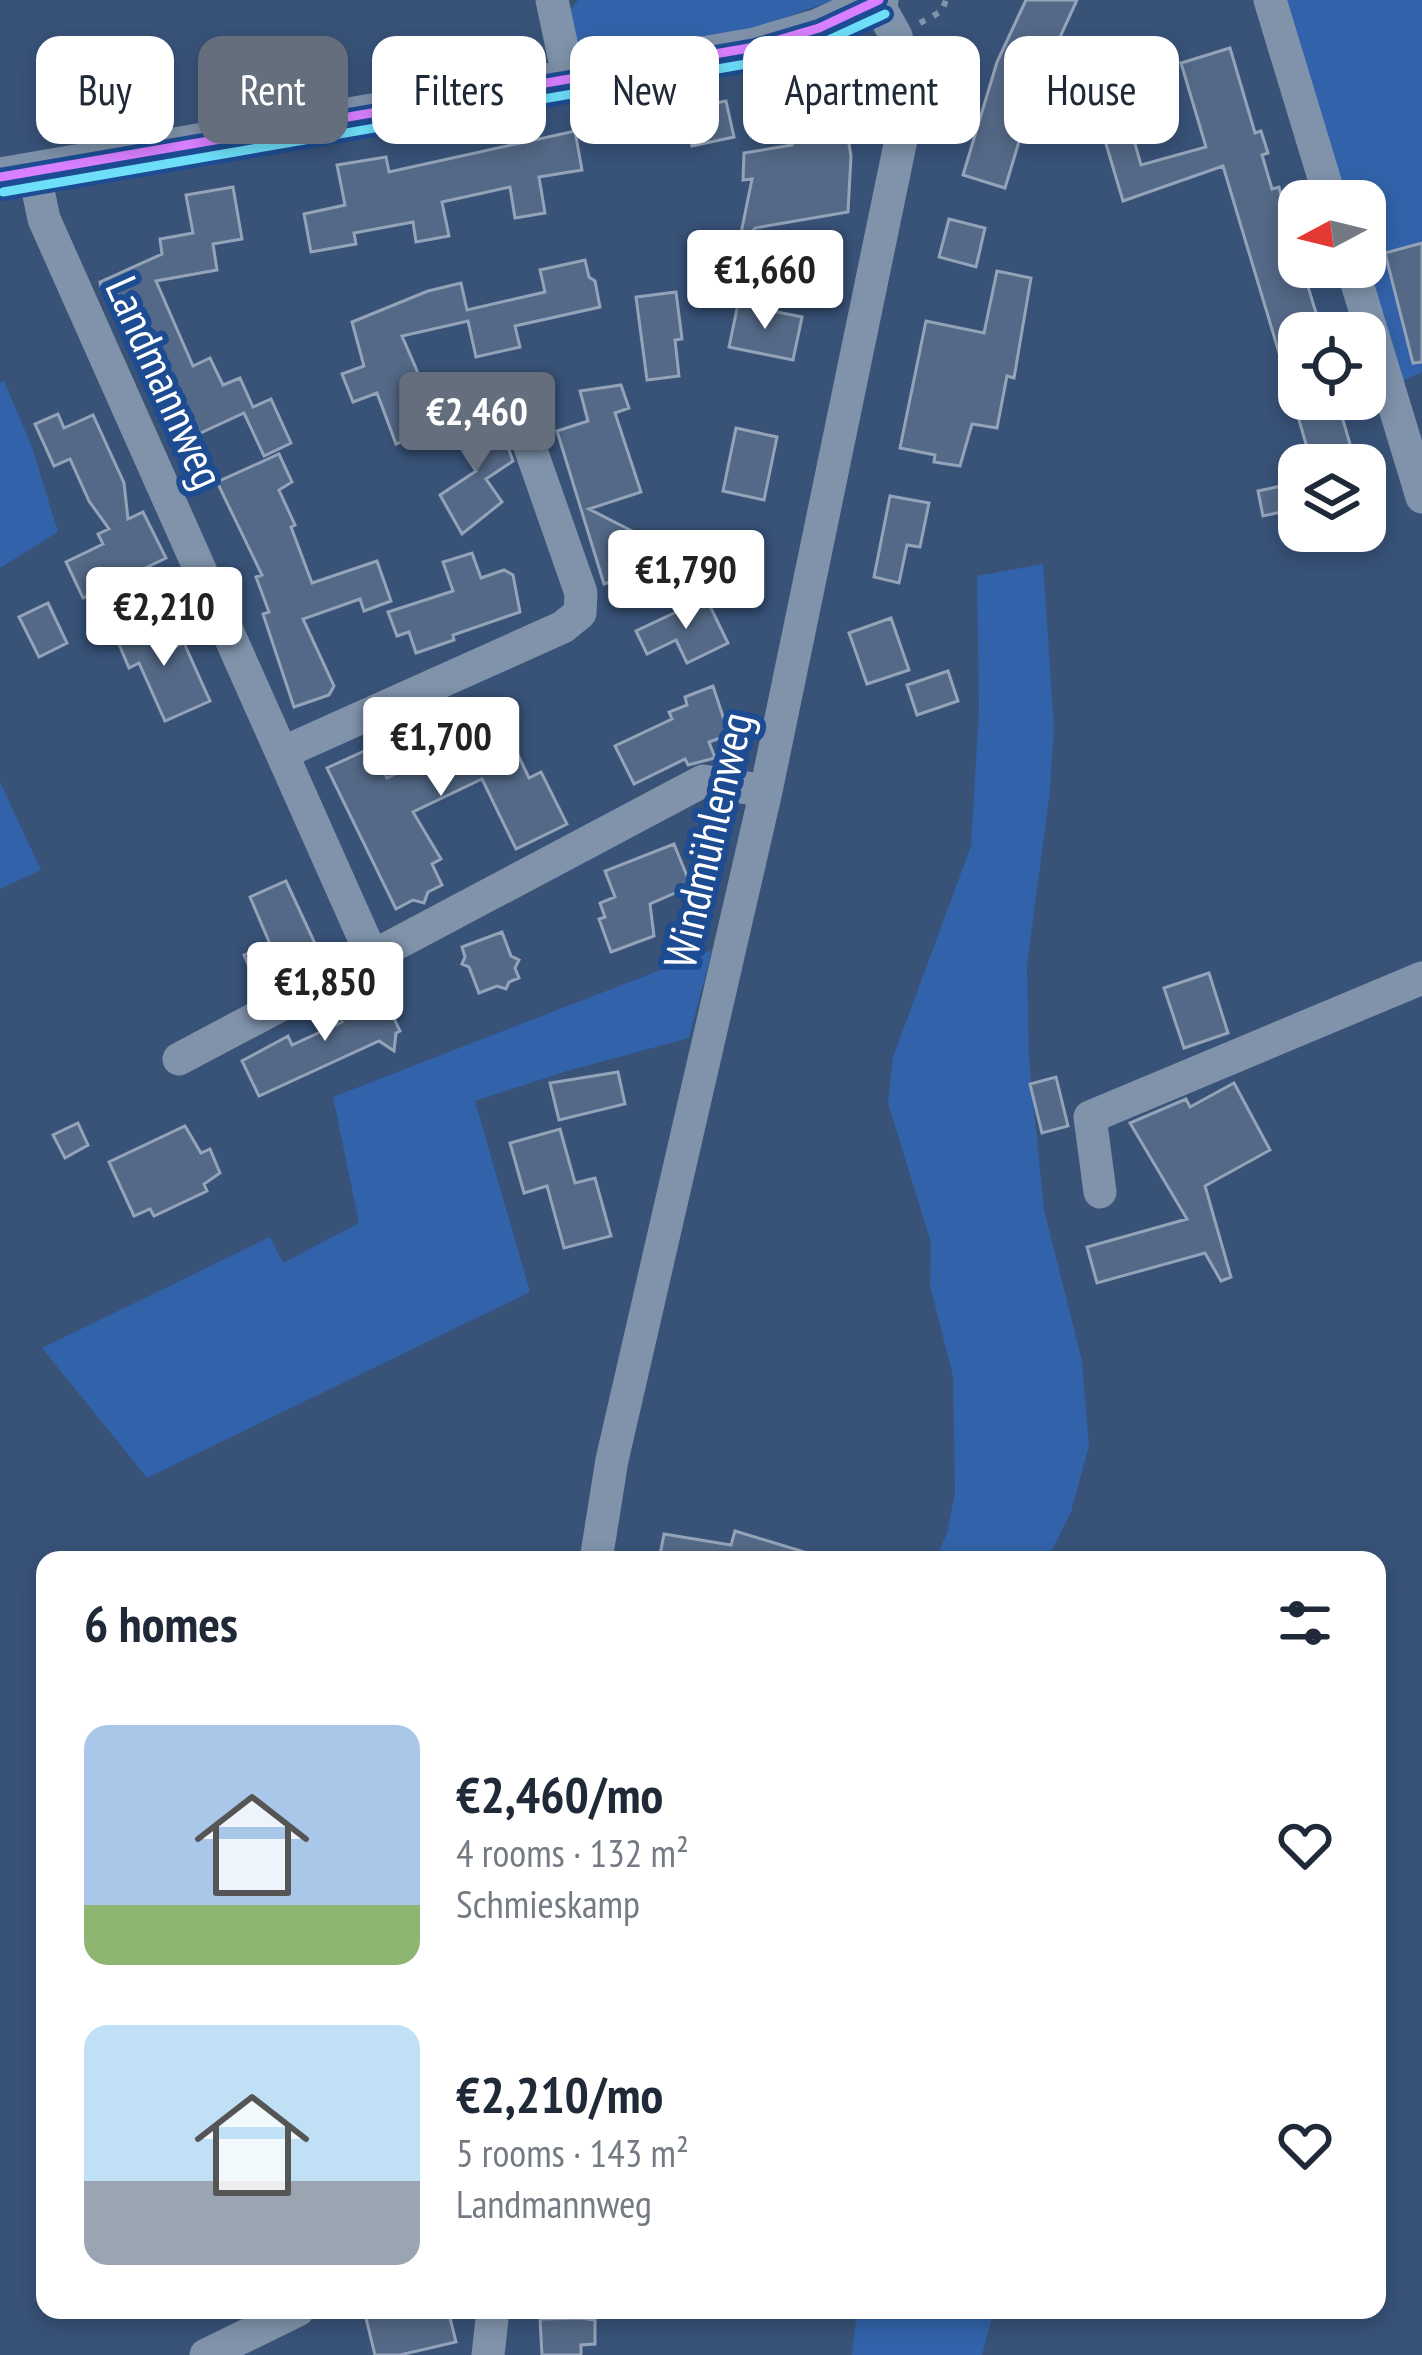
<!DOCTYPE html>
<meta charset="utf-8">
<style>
:root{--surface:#fff;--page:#f6f6f7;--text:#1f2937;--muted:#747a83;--accent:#646e7c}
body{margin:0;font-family:"PT Sans Narrow",sans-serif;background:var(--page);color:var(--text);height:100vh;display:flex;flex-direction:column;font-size:45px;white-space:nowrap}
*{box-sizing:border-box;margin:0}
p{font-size:39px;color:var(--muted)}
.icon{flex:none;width:66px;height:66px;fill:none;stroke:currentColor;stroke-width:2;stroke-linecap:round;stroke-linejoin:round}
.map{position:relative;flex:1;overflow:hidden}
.side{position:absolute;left:36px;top:1551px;width:1350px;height:768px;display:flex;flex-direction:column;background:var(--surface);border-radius:24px;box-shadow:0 6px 18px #0003}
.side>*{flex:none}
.top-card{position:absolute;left:36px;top:36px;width:1350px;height:108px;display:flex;gap:24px}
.needle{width:78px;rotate:263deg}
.fabs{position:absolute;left:1278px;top:180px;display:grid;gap:24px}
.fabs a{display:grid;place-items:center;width:108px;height:108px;border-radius:24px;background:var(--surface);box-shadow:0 6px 18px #0003;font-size:60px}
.price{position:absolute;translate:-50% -102px;padding:0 27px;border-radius:12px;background:#fff;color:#222;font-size:39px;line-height:78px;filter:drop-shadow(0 3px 6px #0008)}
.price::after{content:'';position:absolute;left:50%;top:72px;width:36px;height:27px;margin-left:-18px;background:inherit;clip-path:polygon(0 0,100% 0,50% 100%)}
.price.on{background:var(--accent);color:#fff}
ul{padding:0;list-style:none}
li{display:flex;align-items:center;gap:36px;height:300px;padding:0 48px}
li span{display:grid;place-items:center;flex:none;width:336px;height:240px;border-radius:24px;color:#555}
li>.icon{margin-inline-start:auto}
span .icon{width:144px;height:144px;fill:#fffc;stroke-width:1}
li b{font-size:51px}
h2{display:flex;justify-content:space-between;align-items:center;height:144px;padding:0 48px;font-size:51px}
.chip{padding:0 42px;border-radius:24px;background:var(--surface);box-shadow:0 6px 18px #0003;font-size:42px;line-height:108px}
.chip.on{background:var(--accent);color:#fff}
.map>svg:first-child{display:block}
.green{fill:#3262a9}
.building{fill:#546987;stroke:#95a3b9;stroke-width:3}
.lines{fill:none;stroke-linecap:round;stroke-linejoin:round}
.path{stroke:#8093ab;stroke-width:6;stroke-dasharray:6 9;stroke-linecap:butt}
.minor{stroke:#8093ab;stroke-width:33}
.major{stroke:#7f91a9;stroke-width:39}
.bus-1-casing{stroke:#1d4c93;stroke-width:18}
.bus-2-casing{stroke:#1d4c93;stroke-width:18}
.bus-1{stroke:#d880ff;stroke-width:9}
.bus-2{stroke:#6ddff8;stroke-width:9}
.labels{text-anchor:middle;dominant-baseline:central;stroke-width:12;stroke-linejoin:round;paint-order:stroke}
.street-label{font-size:45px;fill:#fff;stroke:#1d4c93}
</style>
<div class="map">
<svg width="1422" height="2355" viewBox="0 0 1422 2355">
<rect width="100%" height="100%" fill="#385278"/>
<path class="green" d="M578,0H834L751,30L581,59L570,11Z
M1279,0H1422V372L1395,384L1365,267V201H1339Z
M4,381L32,447L58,532L0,568V383Z
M1043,564L1054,727L1050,791L1027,965L1029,1059L1044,1210L1082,1360L1089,1446L1071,1512L1047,1560H935L947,1533L955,1493L953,1376L930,1286L931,1243L888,1103L893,1057L971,846L979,710L977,576Z
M0,782L41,870L0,889Z
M712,950L689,1038L567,1071L475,1101L530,1292L147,1478L42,1348L270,1237L283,1263L359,1223L333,1097Z
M857,2310H994L982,2355H852Z"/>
<path class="building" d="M1026,0H1077L1049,61L1044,59L1005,188L963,175L997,62Z
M1230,48L1255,133L1261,131L1268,153L1262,155L1272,189L1279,187L1299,267H1302L1317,316L1299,321V395L1292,396L1223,166L1123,201L1084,70L1151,50L1159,76L1119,88L1141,165L1206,147L1181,63Z
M858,77L863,104L843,107L851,156L848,212L755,228L737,253L752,179L743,180L744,153L792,145L782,90Z
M726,101L734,137L692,146L685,109Z
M575,131L582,170L539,177L545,213L515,218L510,187L442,202L449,236L416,242L413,222L354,233L356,244L311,252L304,214L345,205L337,165L386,157L389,172Z
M233,187L242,239L213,244L217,270L156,281L193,366L210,358L223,385L240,378L253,407L271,399L291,443L264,456L244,413L196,435L158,350L137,360L113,307L122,303L115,289L102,291L100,282L162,254L160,239L193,233L186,195Z
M949,219L985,228L976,267L939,257Z
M1422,243V362L1413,363L1385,253Z
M585,260L589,277L595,281L600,307L515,326L520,347L476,357L468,321L402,336L445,435L414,446L411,438L396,444L377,393L353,402L342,374L364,366L352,322L428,291L461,283L467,310L545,292L540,270Z
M997,271L1031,278L1014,378L1007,376L997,428L972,424L960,466L934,462L935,455L900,448L926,321L984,333Z
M676,292L682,339L675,340L679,376L647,380L636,297Z
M738,304L802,317L793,360L729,347Z
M621,385L629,408L615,413L641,492L589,509L634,532L642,571L604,584L557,431L588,421L580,391Z
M1293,399H1337L1356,465H1312Z
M58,414L64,428L93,415L124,483L128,519L143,512L166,558L83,598L66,562L103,544L98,534L109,529L89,501L70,459L54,466L35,424Z
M482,415L498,439L504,436L513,461L486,479L502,502L462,534L440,495L476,471L452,435Z
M736,428L777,437L764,500L723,491Z
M279,454L292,482L279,490L295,525L291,527L312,583L377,561L391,601L364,611L360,599L303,619L334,686L329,695L294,707L263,614L269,612L256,577L262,575L217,482Z
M1299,482V508L1263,516L1258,491Z
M890,496L929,503L920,547L907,545L899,583L874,577Z
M472,553L481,578L504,570L513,575L520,612L453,635L454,640L416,653L409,632L397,636L388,612L453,591L443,562Z
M706,598L728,643L687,663L676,640L647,654L636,631Z
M48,603L67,643L39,657L19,617Z
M159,618L173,648L184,643L210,701L165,721L139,663L129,668L116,637Z
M891,618L909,670L867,684L849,633Z
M948,671L958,701L917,715L907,685Z
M713,686L729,735L709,742L715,758L688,765L685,759L634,784L615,746L672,719L669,712L687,705L685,697Z
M492,700L529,778L541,772L567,824L516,849L482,779L413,812L441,859L432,864L442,885L428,892L424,903L413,900L396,909L327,768L373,747L387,778L451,747L440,725Z
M674,844L691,886L650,904L654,936L611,952L599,919L605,917L600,903L615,897L605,871Z
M286,881L318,950L254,978L244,955L270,944L250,897Z
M502,932L511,956L519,960L515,968L519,978L509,982L506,989L497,986L479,993L469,967L462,964L465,957L462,947Z
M1209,973L1228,1033L1184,1048L1164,988Z
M379,987L400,1031L396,1033L394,1051L379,1041L259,1096L242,1061L288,1036L292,1045L342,1022L336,1008Z
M618,1072L625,1104L559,1120L550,1083Z
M1056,1077L1068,1126L1042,1133L1030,1084Z
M1234,1083L1270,1150L1205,1186L1231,1277L1221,1281L1205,1253L1097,1283L1087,1247L1187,1219L1130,1123L1186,1099L1190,1107Z
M78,1123L88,1145L65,1158L53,1135Z
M185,1126L201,1153L210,1149L220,1173L204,1184L207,1191L154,1216L150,1209L134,1216L109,1162Z
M560,1129L575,1183L595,1178L611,1236L564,1248L547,1186L524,1193L510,1143Z
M735,1531L811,1554L810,1560H659L664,1534L731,1545Z
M364,2310H448L456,2342L400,2355H375Z
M580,2318L595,2320V2344L581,2345V2355H542L540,2319Z"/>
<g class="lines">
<path class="path" d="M920,23L942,11L946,0"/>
<path class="minor" d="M552,0L569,80
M1270,0L1331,201
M34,171L44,219L372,956
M1352,267L1422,497
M282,753L563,627L580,613L581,593L512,396
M179,1059L703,781L766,791
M1100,1192L1090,1117L1422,978
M596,1560L612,1460L766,791L909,101L896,36L877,2
M206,2355L298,2310
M488,2355L493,2310"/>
<path class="major" d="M0,177L755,47L819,28L879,0"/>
<defs>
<path id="bus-1" d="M0,177L755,47L819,28L879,0"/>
<path id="bus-2" d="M3,192L758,62L824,42L885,14"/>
</defs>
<use href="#bus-1" class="bus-1-casing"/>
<use href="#bus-2" class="bus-2-casing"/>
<use href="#bus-1" class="bus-1"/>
<use href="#bus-2" class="bus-2"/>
</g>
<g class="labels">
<g class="street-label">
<text transform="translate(166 382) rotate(66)">Landmannweg</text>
<text transform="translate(707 840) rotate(-77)">Windmühlenweg</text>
</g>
</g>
</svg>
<div class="fabs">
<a><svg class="needle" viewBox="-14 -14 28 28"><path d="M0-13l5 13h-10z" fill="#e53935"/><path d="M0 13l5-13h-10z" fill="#747a83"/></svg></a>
<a><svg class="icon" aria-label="locate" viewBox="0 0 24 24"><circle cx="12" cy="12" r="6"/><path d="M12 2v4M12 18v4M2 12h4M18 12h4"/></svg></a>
<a><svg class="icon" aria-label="layers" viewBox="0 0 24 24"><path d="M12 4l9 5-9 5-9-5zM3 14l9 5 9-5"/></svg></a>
</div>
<b class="price" style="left:765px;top:332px">€1,660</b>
<b class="price on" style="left:477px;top:474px">€2,460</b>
<b class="price" style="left:686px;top:632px">€1,790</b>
<b class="price" style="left:164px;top:669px">€2,210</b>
<b class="price" style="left:441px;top:799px">€1,700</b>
<b class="price" style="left:325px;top:1044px">€1,850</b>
<div class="top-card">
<a class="chip">Buy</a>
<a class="chip on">Rent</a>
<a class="chip">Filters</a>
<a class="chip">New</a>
<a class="chip">Apartment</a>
<a class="chip">House</a>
</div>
<section class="side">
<h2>6 homes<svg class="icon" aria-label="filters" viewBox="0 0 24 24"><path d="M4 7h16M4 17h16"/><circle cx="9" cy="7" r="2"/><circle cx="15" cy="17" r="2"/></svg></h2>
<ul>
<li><span style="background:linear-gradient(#a9c7e8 75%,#8fb573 0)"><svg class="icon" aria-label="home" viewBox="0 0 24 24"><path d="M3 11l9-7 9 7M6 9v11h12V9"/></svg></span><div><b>€2,460/mo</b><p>4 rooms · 132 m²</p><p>Schmieskamp</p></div><svg class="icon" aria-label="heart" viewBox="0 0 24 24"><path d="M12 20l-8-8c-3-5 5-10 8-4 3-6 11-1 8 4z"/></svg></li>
<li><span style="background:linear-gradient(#bfe0f5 65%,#9aa5b1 0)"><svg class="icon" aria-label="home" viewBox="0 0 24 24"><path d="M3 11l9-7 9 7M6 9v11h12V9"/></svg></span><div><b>€2,210/mo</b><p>5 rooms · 143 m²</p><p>Landmannweg</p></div><svg class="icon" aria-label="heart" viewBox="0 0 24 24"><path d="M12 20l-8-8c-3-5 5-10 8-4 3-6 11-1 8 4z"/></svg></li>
</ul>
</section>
</div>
